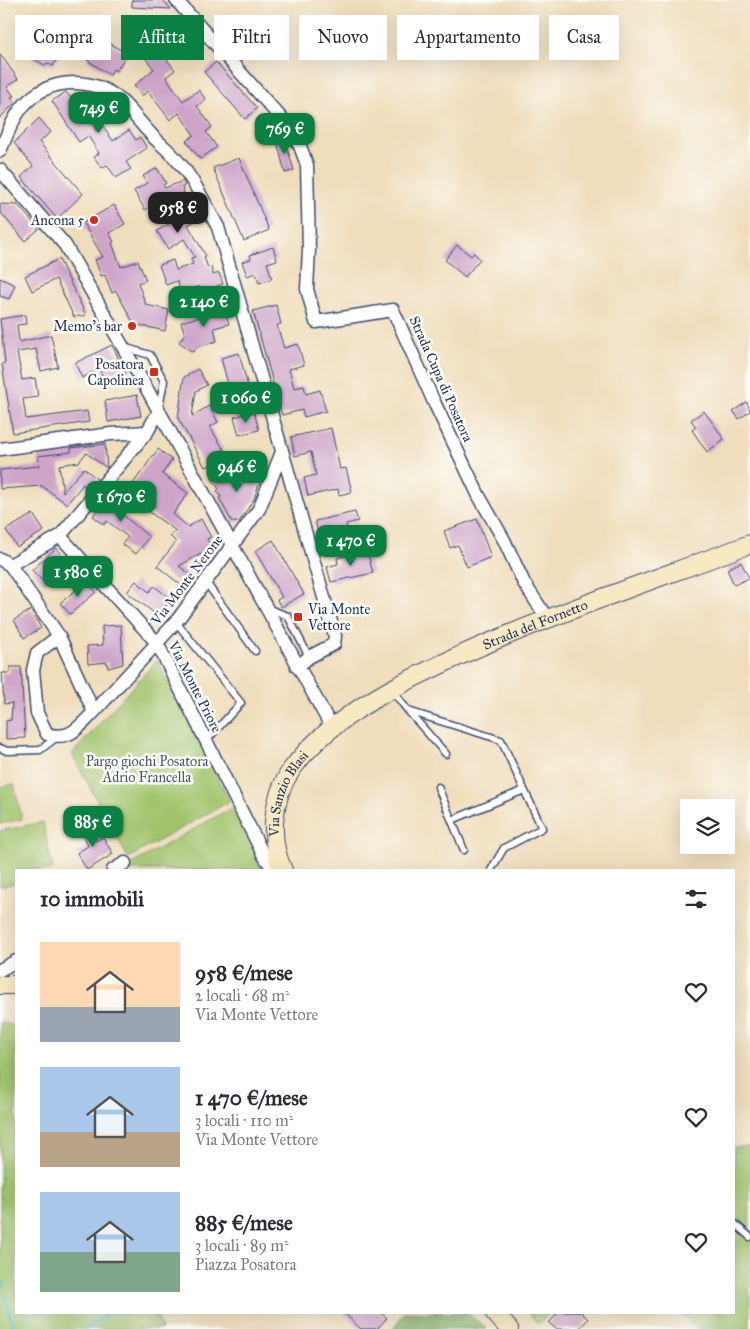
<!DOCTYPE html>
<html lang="it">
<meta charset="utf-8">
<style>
:root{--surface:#fff;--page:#f7f7f7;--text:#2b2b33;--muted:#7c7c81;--accent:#0b8043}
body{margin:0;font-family:"IM FELL Great Primer",serif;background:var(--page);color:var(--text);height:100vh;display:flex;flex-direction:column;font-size:19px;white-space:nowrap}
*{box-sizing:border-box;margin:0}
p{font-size:16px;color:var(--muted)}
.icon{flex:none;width:28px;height:28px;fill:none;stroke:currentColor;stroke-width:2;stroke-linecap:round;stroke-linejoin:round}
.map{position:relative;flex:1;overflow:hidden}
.side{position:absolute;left:15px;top:869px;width:720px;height:445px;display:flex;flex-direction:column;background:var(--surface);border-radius:0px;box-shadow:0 5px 20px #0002}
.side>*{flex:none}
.banner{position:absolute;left:15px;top:15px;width:720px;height:45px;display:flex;gap:10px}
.buttons{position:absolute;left:680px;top:799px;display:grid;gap:10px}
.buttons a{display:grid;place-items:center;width:55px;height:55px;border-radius:0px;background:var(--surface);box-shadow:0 5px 20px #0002;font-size:25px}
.price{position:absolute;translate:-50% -42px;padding:0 11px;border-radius:10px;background:var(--accent);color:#fff;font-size:16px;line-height:32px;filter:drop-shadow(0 1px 2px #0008)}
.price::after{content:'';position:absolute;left:50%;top:30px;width:15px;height:11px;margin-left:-8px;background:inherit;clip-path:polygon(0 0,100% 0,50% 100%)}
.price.on{background:#222;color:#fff}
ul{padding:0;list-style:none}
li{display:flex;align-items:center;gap:15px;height:125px;padding:0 25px}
li span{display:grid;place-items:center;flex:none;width:140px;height:100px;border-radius:0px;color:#555}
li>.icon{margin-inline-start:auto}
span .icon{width:60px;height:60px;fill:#fffc;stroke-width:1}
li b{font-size:21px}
h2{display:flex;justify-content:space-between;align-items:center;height:60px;padding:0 25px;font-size:21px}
.tag{padding:0 18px;border-radius:0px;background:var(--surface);box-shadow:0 5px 20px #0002;font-size:18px;line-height:45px}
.tag.on{background:var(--accent);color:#fff}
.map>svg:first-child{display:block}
.green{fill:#a1c36c;stroke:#5e7965}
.forest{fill:#80a960;stroke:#4e6c5f}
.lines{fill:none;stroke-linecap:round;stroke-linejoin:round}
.stream{stroke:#4ab9c2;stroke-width:3}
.building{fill:#cea5c9}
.lane-casing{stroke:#3b496c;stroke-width:9}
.street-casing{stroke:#3b496c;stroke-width:15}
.secondary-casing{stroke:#3b496c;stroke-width:20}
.lane{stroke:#fff;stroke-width:6}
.street{stroke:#fff;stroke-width:12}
.secondary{stroke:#f6e9c3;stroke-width:18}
.poi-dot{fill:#c8321e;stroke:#fdfcf7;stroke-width:2}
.labels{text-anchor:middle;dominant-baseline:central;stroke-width:5;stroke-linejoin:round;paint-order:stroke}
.poi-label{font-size:14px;fill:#1b2f5e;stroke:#fdfcf7;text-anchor:end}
.street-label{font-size:14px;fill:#1b2f5e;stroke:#fdfcf7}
.park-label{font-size:14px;fill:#435b62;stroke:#fdfcf7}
</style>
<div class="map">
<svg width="750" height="1329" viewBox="0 0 750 1329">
<rect width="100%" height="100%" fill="#fdfcf7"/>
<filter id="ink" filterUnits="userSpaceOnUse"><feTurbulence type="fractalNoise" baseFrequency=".02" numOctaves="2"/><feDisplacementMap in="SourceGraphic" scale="10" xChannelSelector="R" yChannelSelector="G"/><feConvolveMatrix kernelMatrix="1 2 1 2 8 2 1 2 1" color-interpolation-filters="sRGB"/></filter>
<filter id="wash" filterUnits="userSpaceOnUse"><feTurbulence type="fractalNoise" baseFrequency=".0096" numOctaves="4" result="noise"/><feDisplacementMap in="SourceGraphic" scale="20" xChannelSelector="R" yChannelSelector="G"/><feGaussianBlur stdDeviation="1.12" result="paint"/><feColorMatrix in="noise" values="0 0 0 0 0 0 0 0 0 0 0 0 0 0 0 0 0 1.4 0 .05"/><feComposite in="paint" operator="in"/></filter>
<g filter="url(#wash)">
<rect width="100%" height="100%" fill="#efddbb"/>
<path class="green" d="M157,660L230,801L128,858L72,754Z
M14,784L22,819L0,824V787Z
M233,807L266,870H121Z
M43,822L53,870H16V883L0,886V831Z
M0,1022L16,1026V1312L156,1313L162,1329H0Z
M734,1147H750V1329H698L681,1313L734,1312Z
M529,1313H550L538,1324Z"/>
<path class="forest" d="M404,1312L468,1313L487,1329H393Z"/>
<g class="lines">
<path class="stream" d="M0,1280L6,1287
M5,1295L14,1329
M86,1329L110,1312"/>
</g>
<g id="blocks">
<path class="building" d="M132,0H163L171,9L132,7Z
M34,29L64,47L53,66L47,63L46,66L29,56L31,53L23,49Z
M93,33L127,54L116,71L113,69L110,75L87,60L90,55L82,50Z
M155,44L175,70L166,77L183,101L199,90L206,100L197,106L212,127L206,132L217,147L200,159L186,141L194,135L179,113L170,120L148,91L142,96L134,86L154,69L142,54Z
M0,54L18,79L7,87L14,96L11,97L15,103L0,118Z
M216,62L257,108L245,119L204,72Z
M66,92L73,100L84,92L87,97L90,95L98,107L85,115L96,131L103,126L113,141L129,130L136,140L140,137L147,148L126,162L131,169L116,178L107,165L102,168L94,157L99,153L88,136L79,142L52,101Z
M39,118L51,132L39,142L83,194L57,219L21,177L33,166L14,143Z
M283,135L294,170L285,173L276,137Z
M239,158L269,230L244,241L213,168Z
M157,168L166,183L163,185L165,188L183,181L184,184L185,185L182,188L185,196L198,219L188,225L206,256L204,257L208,268L211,267L213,275L219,273L223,284L201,291L199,286L181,292L177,281L166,285L159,265L173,260L176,270L193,264L191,258L195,257L184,239L168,249L157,231L172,222L168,216L174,212L165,198L145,210L134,191L147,183L143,176Z
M0,204L18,205L39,229L25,241L0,212Z
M114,205L125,224L109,233L114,242L112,243L121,267L138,261L146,280L138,283L146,305L169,310L165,331L134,324L116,291L112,293L105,275L101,276L95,260L103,257L83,223Z
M457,245L471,256L474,253L480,259L465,277L445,260Z
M273,247L277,260L267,263L272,279L259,283L256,273L247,276L242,262L251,259L250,255Z
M59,259L66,274L86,315L74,317L56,279L32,291L25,276Z
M0,278L15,285L9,299L0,296Z
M223,304L229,324L214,328L217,341L197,347L193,352L179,342L185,334L181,322L210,314L208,309Z
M276,305L281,324L277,325L284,348L298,344L304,365L289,369L294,388L304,386L306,394L320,390L326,411L304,417L302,410L282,415L253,311Z
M25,315L26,324L17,325L19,342L51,335L58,367L41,371L36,349L17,352L22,380L35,378L38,397L23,399L26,419L87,411L89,422L13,433L2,364L5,363L0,319Z
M112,345L126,374L106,383L99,369L82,378L75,363Z
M239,353L250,394L232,399L221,358Z
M198,369L207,385L196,391L192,416L209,406L218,422L210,427L224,450L219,453L224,462L205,467L178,418L184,377Z
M137,395L141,416L108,422L105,401Z
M747,402L750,411L739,419L733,411Z
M704,411L724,439L707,452L692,430L696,427L691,420Z
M254,412L259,430L239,435L234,417Z
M331,428L340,469L346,468L352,492L339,495L338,489L308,496L304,478L316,475L311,452L295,456L291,437Z
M105,444L107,468L86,453L79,462L59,465L63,492L84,468L97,479L88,489L83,484L67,504L42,486L0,489V470L39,466L38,456L71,452V448Z
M158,449L172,460L162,474L188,493L173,514L188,527L201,519L211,537L207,539L212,548L179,566L195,578L186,589L157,566L176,542L170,536L176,531L148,511L155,502L132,485Z
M253,472L262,475L254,499L239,522H232L219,498L221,497L217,491L219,489L211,477L232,474L240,488L243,473Z
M113,491L123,500L116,509L149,537L136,554L122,544L128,537L107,521L104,525L93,516Z
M355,512L358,521L346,524L349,537L321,544L315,521Z
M33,514L44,531L17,547L6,530Z
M477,519L491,557L467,567L458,545L450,548L444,531Z
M273,540L304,594L281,607L277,600L282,597L255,551Z
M56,548L68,563L45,584L32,570Z
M367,551L373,573L331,582L327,567L338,564L337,558Z
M741,562L749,578L734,585L727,569Z
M87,581L96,592L70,614L60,603Z
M136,581L149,592L154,586L171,599L158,616L127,592Z
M31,610L41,628L24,638L14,620Z
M121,625L123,664L108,668L107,662L88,664L87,646L103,645L102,626Z
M10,667H21L25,738L6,739V721L11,720L12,703L4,704L2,673H10Z
M89,821L96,841L103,837L113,854L87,870L77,853L88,846L80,824Z
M343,1312H380L387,1318L377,1329H361Z
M559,1312H581L588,1319L579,1329H556L549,1323Z"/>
</g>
</g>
<g filter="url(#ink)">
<use href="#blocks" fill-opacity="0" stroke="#3b496c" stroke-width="1"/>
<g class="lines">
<defs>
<path id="lane" d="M123,347L150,355L164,381L159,408
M205,581L255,651
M269,609L288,616L309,657
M176,622L241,703L206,741
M392,690L408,711L501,740L542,828L504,848L491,870
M409,712L446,754
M0,748L7,751L40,750L57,737
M438,787L464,850
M452,820L524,790
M734,1223L750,1237"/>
<path id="street" d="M176,0L281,118L300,146L307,165L309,249L307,289L316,322L393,310L434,402L479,496L504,540L524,583L547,618
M0,151C7,135 13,117 25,104C49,78 88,77 115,96C128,105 138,121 149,132C157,142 168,149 176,159C194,179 205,204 218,227L335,636L334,644L309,657L297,667
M0,170L65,245L148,391L332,728
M158,413L147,432L60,536L157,643L264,856L274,870
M0,449L111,434L147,432
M0,559L10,565L59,636L94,712C79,727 70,741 47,734L37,713L33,670L37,653L59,636
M10,565L60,536
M94,712L176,622L259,509L282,452
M113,870L125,863
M0,970L16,961"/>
<g id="secondary">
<path id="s1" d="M283,870C268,839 272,797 292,769C332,713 416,675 477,648C567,609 659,578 750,544"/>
<path d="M0,985H16"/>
<path d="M494,1312L509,1329"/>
</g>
</defs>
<use href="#lane" class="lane-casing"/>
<use href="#street" class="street-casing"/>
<use href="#secondary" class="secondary-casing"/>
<use href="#lane" class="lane"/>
<use href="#street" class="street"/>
<use href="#secondary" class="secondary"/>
</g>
</g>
<g class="poi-dot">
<circle cx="94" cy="220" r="5"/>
<circle cx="132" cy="326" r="5"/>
<rect x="149" y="367" width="10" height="10" rx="2.5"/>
<rect x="293" y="612" width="10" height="10" rx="2.5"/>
</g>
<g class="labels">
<g class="poi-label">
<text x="84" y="220">Ancona 5</text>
<text x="122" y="326">Memo's bar</text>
<text x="144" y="364">Posatora<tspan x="144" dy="16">Capolinea</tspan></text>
<text x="308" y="609" text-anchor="start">Via Monte<tspan x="308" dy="16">Vettore</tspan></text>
</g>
<g class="street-label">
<text transform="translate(441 379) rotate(66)">Strada Cupa di Posatora</text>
<text transform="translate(187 580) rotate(-53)">Via Monte Nerone</text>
<text stroke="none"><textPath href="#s1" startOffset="392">Strada del Fornetto</textPath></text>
<text transform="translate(195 687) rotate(63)">Via Monte Priore</text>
<text stroke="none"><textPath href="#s1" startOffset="81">Via Sanzio Blasi</textPath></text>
</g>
<g class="park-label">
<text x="147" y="761">Pargo giochi Posatora<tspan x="147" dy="16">Adrio Francella</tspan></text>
</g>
</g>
</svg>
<div class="buttons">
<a><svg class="icon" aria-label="layers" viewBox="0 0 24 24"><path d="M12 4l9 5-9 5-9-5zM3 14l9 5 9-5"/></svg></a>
</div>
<b class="price" style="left:99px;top:134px">749 €</b>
<b class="price" style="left:285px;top:155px">769 €</b>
<b class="price on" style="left:178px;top:234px">958 €</b>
<b class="price" style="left:204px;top:328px">2 140 €</b>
<b class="price" style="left:246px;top:424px">1 060 €</b>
<b class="price" style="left:237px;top:493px">946 €</b>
<b class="price" style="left:121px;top:523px">1 670 €</b>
<b class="price" style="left:351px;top:567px">1 470 €</b>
<b class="price" style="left:78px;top:598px">1 580 €</b>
<b class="price" style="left:93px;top:848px">885 €</b>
<div class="banner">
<a class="tag">Compra</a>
<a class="tag on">Affitta</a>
<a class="tag">Filtri</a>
<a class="tag">Nuovo</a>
<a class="tag">Appartamento</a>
<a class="tag">Casa</a>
</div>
<section class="side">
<h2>10 immobili<svg class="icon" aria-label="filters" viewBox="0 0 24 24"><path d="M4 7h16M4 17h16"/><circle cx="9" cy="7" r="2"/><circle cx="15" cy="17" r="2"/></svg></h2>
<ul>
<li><span style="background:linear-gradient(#ffd9b3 65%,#9aa5b1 0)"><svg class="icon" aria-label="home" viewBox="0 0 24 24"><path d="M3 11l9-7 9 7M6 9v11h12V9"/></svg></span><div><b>958 €/mese</b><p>2 locali · 68 m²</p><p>Via Monte Vettore</p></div><svg class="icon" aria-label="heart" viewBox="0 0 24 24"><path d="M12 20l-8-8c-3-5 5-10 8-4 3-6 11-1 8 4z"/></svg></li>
<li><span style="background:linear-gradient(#a9c7e8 65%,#b9a48a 0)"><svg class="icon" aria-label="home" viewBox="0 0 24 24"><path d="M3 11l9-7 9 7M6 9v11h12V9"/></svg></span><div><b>1 470 €/mese</b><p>3 locali · 110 m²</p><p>Via Monte Vettore</p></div><svg class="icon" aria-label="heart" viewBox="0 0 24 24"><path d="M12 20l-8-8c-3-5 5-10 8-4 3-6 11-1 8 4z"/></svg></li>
<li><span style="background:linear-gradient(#a9c7e8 60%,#7fa58c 0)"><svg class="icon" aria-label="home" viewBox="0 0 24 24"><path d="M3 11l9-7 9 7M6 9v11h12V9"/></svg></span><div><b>885 €/mese</b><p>3 locali · 89 m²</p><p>Piazza Posatora</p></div><svg class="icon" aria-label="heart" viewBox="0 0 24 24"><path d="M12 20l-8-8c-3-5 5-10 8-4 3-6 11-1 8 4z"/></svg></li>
</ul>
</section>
</div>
